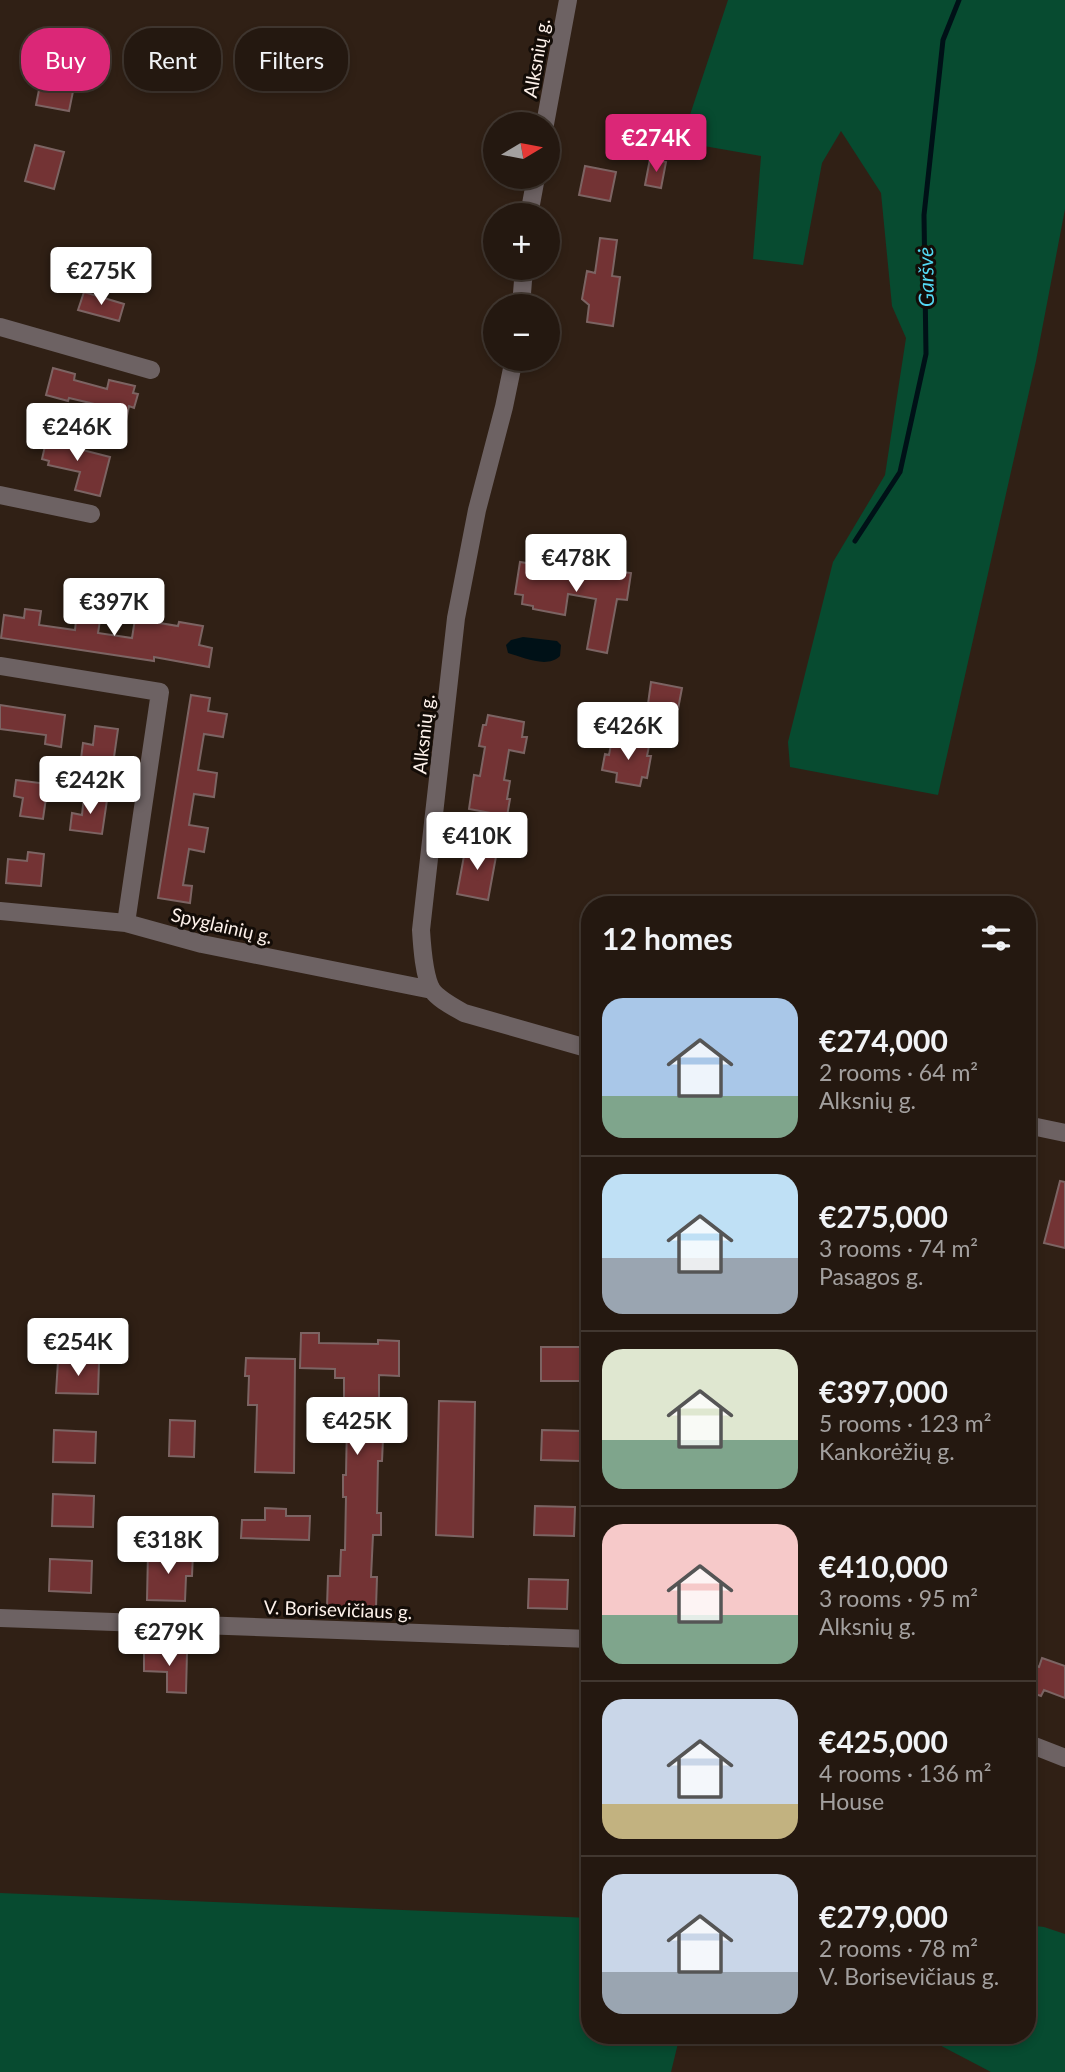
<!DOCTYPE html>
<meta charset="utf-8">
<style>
:root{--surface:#241810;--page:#2c2119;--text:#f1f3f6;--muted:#a3a09f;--line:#413730;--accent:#db2777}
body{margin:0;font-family:Lato,sans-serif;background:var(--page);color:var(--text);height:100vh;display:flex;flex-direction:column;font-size:26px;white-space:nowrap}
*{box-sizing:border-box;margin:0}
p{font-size:23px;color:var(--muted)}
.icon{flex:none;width:38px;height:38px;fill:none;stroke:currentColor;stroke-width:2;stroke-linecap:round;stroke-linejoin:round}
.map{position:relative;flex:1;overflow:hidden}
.details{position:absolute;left:581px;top:896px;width:455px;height:1148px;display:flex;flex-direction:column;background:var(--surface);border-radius:28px;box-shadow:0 4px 10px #0003,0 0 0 2px var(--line)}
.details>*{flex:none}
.hud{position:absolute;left:21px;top:28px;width:455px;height:63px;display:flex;gap:14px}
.needle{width:46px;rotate:80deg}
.buttons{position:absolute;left:483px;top:112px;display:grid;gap:14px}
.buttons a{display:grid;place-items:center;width:77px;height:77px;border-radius:50%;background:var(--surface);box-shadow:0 4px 10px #0003,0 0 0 2px var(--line);font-size:35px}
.price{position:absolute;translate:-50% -60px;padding:0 16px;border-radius:7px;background:#fff;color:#222;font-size:23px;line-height:46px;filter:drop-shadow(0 2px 4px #0008)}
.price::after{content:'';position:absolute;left:50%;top:42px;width:21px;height:16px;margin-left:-10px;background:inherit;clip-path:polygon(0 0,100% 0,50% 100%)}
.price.selected{background:var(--accent);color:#fff}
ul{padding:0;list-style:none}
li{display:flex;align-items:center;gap:21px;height:175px;padding:0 21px}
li+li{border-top:2px solid var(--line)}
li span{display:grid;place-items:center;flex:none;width:196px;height:140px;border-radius:21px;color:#555}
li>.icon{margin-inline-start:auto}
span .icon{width:84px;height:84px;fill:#fffc;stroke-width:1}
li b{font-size:30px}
h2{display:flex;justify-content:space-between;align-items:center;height:84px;padding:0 21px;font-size:30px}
.pill{padding:0 24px;border-radius:28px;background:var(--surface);box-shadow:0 4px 10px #0003,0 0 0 2px var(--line);font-size:24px;line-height:63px}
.pill.selected{background:var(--accent);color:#fff}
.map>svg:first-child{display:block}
.green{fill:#074b30}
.water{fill:#001117}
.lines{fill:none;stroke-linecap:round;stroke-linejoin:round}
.stream{stroke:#001117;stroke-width:5}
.building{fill:#733334;stroke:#7c6463;stroke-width:2}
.minor{stroke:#6d6263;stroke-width:18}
.labels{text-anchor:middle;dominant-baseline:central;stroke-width:6;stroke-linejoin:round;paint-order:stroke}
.street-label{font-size:19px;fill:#fef2eb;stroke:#130c07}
.water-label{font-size:21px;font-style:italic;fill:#54d8f3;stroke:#130c07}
</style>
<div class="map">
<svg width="1065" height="2072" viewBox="0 0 1065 2072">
<rect width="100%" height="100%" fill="#302015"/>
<path class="green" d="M728,0H1065V209L1036,361L938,795L790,767L788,742L833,562L885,475L906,338L892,306L881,193L841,131L822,163L803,265L753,259L761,156L681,142Z
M0,1893L590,1918V2035H680L671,2072H0Z
M1027,1925L1044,1927L1065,1934V2072H991L930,2040L932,2035H1027Z"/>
<path class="water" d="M523,637L557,641L561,645L560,656C547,669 523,657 508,653L506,645L511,640Z"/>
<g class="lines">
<path class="stream" d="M855,541L900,472L926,354L924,215L943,40L959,0"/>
</g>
<path class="building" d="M47,50L80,57L69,111L36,105Z
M35,145L64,152L54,189L25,181Z
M650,159L666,162L661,188L645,185Z
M585,166L616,172L610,201L579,195Z
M600,238L617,240L612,276L620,277L613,326L587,322L589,305L582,299L587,271L595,273Z
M84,292L124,304L119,321L78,310Z
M53,368L75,374L74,380L107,389L109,380L135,386L133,393L138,394L134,408L129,406L126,421L100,415L103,406L69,398L68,401L46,395Z
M48,433L69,437L67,446L110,457L100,496L75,490L80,472L48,465L49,461L42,459Z
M610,561L625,564L623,572L631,573L627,600L617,599L607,653L587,649L596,599L568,594L565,615L533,609V606L522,604L523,595L515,594L520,562L598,575L599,568L609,570Z
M25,609L41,611L39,625L75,630L77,611L101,614L98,633L132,638L135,619L178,626L179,622L203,626L199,645L212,648L209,667L154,657V661L1,638L4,615L24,618Z
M651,682L682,688L678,709L648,704Z
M191,695L210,698L208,711L227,714L223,737L204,734L198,770L217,773L214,797L194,794L189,825L208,828L204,852L189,849L183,885L192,886L190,903L158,898Z
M0,705L65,715L61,747L45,744L46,735L0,729Z
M488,715L524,722L522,737H527L524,753L509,750L504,780L510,781L507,799H510L507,816L469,809L474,775L480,776L485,747L479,746L483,725H486Z
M95,726L118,729L113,764L81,759L83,743L93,745Z
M612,739L649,746L647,756H651L647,778L642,777L640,786L616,782L617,773L602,770L605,754L609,755Z
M16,780L48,784L43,819L20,816L23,798L14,796Z
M84,796L107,800L102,834L70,830L72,813L82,815Z
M466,845L497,851L488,900L457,894Z
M28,852L44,854L41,886L6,883L8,859L27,861Z
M1060,1181L1065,1182V1248L1044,1243Z
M301,1333H319V1343L378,1344V1340L399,1341V1376L379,1375V1439H383L382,1461H378L377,1513H381V1535H373L371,1577H377L376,1608L327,1607L328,1576H340L341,1550H345L346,1497H343V1475H346L347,1422H344V1378H335V1369L300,1368Z
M541,1347H587V1381H541Z
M246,1358L295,1359L294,1473L255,1472L257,1405H248L249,1376H245Z
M58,1361L99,1362L98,1394L56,1393Z
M439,1401L475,1402L473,1537L436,1535Z
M170,1420L195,1421L194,1457L169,1456Z
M54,1430L96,1432L95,1463L53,1462Z
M542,1430L582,1431L581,1461L541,1460Z
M53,1494L94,1496L93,1527L52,1526Z
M535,1506L575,1507L574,1536L534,1535Z
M265,1508L286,1509V1516H310L309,1540L241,1538L242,1520H265Z
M148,1552L193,1553L192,1576H186L185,1601L147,1600Z
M50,1559L92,1561L91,1593L49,1591Z
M529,1579L568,1580L567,1609L528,1608Z
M144,1651L187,1652L186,1693L167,1692V1672L144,1671Z
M1042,1658L1065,1666V1698L1044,1690L1041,1696L1027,1691V1680L1033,1665L1039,1667Z"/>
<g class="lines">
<path class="minor" d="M545,124L568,0
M529,215L536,177
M521,306L524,268
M0,327L151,370
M514,359L504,407L477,510L456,618L421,930C422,946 424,977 432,990C439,1000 454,1007 464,1013L590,1049
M0,495L91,514
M0,666L160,692L126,923
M0,911L126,923L202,944L432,990
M1027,1125L1065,1133
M0,1618L590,1639
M1027,1743L1065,1758"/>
</g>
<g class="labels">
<g class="street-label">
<text transform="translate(536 58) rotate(-80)">Alksnių g.</text>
<text transform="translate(423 734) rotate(-84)">Alksnių g.</text>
<text transform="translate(222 925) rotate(13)">Spyglainių g.</text>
<text transform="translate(338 1609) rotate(2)">V. Borisevičiaus g.</text>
</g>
<g class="water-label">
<text transform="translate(925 277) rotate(-91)">Garšvė</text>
</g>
</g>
</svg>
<div class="buttons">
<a><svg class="needle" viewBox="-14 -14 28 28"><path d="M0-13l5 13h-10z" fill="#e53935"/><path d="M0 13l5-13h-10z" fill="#a3a09f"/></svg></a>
<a>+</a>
<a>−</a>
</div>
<b class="price selected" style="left:656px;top:174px">€274K</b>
<b class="price" style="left:101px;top:307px">€275K</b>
<b class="price" style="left:77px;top:463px">€246K</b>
<b class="price" style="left:576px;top:594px">€478K</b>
<b class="price" style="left:114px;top:638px">€397K</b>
<b class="price" style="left:628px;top:762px">€426K</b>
<b class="price" style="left:90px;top:816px">€242K</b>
<b class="price" style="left:477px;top:872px">€410K</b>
<b class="price" style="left:78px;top:1378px">€254K</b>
<b class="price" style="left:357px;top:1457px">€425K</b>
<b class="price" style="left:168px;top:1576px">€318K</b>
<b class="price" style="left:169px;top:1668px">€279K</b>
<div class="hud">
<a class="pill selected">Buy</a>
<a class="pill">Rent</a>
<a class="pill">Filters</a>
</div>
<section class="details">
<h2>12 homes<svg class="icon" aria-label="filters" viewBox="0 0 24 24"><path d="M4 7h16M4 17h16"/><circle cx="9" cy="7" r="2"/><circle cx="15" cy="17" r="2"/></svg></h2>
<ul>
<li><span style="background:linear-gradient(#a9c7e8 70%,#7fa58c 0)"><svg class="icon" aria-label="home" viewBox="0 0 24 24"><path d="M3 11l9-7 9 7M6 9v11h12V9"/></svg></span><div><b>€274,000</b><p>2 rooms · 64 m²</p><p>Alksnių g.</p></div></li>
<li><span style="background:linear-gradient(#bfe0f5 60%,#9aa5b1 0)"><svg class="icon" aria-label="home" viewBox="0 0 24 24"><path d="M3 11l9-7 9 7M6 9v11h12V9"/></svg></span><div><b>€275,000</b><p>3 rooms · 74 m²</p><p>Pasagos g.</p></div></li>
<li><span style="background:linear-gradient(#dfe7d0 65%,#7fa58c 0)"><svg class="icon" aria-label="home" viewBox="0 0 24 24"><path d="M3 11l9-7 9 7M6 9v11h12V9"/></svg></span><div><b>€397,000</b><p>5 rooms · 123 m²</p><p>Kankorėžių g.</p></div></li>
<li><span style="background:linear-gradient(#f6c9c9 65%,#7fa58c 0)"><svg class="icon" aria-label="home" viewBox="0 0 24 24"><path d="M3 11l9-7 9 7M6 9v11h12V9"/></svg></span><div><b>€410,000</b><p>3 rooms · 95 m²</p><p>Alksnių g.</p></div></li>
<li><span style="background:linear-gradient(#c9d6e8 75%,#c2b280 0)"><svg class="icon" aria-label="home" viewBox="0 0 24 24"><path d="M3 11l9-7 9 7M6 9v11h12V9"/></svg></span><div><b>€425,000</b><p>4 rooms · 136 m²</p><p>House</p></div></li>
<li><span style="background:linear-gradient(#c9d6e8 70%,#9aa5b1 0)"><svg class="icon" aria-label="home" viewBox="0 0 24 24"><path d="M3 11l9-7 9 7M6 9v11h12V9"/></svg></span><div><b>€279,000</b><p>2 rooms · 78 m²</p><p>V. Borisevičiaus g.</p></div></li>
</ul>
</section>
</div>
